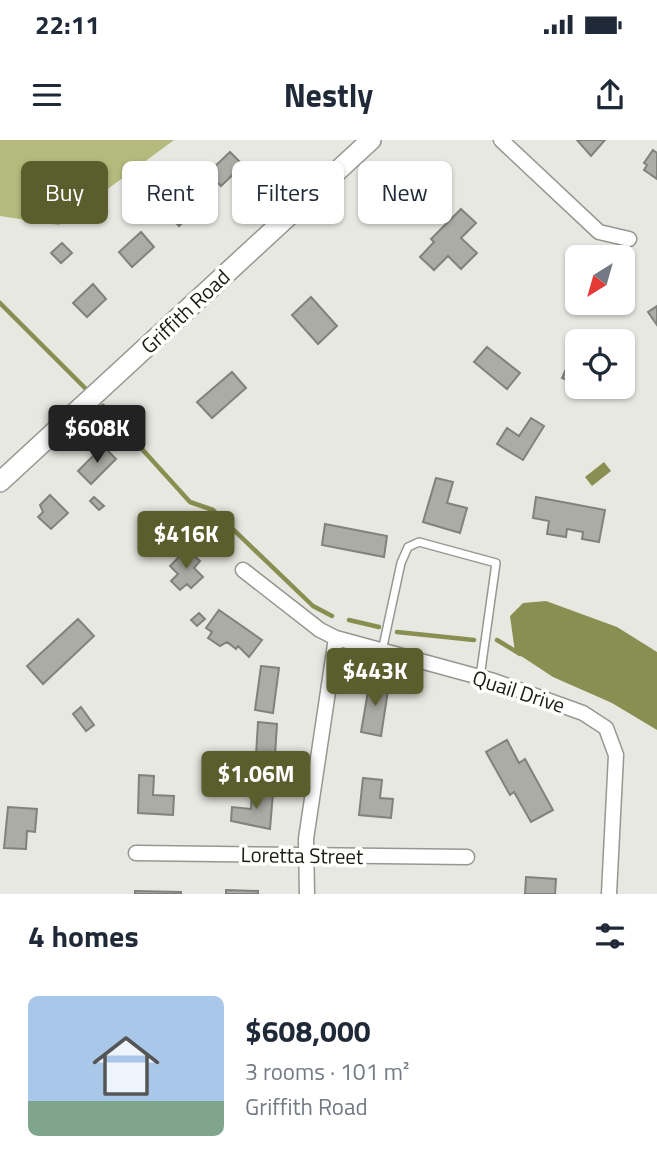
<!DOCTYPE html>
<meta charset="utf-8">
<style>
:root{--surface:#fff;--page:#f2f2f3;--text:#1f2937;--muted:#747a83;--accent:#5a5e2c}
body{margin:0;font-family:"Titillium Web",sans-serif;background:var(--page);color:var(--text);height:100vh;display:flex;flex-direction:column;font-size:26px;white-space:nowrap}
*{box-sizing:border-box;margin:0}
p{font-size:23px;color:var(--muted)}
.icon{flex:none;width:38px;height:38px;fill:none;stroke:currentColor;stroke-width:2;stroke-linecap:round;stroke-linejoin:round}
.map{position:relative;height:754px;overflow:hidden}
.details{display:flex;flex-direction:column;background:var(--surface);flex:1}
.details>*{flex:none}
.guide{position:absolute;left:21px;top:21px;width:616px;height:63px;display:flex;gap:14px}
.needle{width:46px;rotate:217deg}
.fabs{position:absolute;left:565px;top:105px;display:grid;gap:14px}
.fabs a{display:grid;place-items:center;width:70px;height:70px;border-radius:10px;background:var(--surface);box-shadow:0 2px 5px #0004;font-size:35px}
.price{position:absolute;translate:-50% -60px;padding:0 16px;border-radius:7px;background:var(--accent);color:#fff;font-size:23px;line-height:46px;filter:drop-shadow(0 2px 4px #0008)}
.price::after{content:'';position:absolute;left:50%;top:42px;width:21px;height:16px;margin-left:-10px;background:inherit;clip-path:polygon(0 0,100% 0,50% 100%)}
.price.active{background:#222;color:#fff}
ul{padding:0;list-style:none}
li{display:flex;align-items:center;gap:21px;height:175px;padding:0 28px}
li span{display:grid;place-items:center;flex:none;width:196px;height:140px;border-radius:10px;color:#555}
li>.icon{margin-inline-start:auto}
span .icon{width:84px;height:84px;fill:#fffc;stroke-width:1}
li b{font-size:30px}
h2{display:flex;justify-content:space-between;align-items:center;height:84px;padding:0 28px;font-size:30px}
.tag{padding:0 24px;border-radius:10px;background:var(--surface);box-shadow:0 2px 5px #0004;font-size:24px;line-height:63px}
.tag.active{background:var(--accent);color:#fff}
.status{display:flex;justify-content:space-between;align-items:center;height:49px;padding:0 35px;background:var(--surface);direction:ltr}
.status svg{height:19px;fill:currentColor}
header{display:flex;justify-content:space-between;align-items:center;height:91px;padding:0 28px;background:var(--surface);font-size:32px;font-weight:700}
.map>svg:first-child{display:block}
.green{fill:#b3ba7c}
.water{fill:#898f51}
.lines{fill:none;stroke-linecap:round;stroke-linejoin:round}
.stream{stroke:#898f51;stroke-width:4.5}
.building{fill:#abaca5;stroke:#81827c;stroke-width:2}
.service-casing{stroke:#969790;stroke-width:10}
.minor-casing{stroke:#969790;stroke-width:17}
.tertiary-casing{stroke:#969790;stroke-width:22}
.service{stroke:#fff;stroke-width:7}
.minor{stroke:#fff;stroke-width:14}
.tertiary{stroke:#fff;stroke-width:19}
.labels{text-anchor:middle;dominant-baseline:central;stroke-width:7;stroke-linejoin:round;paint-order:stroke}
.street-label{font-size:21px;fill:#1c1d1a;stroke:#fffffe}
</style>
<div class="status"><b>22:11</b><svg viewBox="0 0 49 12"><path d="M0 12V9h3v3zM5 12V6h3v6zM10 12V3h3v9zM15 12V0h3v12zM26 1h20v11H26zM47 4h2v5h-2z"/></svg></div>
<header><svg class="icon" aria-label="menu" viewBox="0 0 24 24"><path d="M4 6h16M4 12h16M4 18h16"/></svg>Nestly<svg class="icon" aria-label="share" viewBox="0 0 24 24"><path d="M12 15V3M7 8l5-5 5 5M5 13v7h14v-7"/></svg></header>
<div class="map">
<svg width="657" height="754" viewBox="0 0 657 754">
<rect width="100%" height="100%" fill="#e7e8e1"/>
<path class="green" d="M0,0H174L59,85L0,76Z"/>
<path class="water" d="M604,322L611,331L592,346L585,337Z
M546,461L617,487L657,512V590L612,563L553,537L515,512L510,476L523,463Z"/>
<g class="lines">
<path class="stream" d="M0,163L85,248
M103,266L190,362L213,370L313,466L332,476
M349,480L379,487
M397,492L474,500
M497,500L520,514"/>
</g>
<path class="building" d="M577,0H605L591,16Z
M653,10L657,13V39L644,30L647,25L644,23Z
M230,12L243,25L221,46L208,33Z
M183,49L194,60L185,69L190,75L179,86L163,69Z
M461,69L476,83L461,98L477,113L461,129L448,116L434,130L420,117L434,102L431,99Z
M141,92L154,107L132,127L119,112Z
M62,103L72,113L61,123L51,113Z
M93,144L106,159L87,177L73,163Z
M311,157L337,186L318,204L292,175Z
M657,166V185L648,172Z
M487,207L520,233L507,249L474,222Z
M575,209L578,210V244L562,238Z
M232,232L246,248L212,278L197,262Z
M531,278L544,286L523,320L497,304L507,288L519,296Z
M103,306L116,319L91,344L78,331Z
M436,338L453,342L447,363L467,368L460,393L423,382Z
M50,355L68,373L51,389L38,377L43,372L40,365Z
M94,357L104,366L99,370L90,361Z
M536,357L605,370L599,402L582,399L583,392L567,389L566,397L547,394L549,381L533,378Z
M325,384L387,396L384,417L322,405Z
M187,409L200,421L194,428L203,437L191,448L187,444L180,450L171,441L178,434L170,426Z
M219,470L262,500L249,517L238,506L236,509L227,502L220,506L208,498L212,492L206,488Z
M199,473L205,479L197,486L191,480Z
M78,479L94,496L43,544L27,526Z
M261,526L279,528L273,573L255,570Z
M370,540L389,544L381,596L361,592Z
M81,567L94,585L86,591L73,574Z
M258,582L277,584L274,631L246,629L247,614L256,615Z
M507,600L519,623L525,619L553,670L531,682L514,652L510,655L486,612Z
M139,635L154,636L153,655L174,656L173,675L138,673Z
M363,638L382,640L380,658L393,659L391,678L359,675Z
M252,651L273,653L270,689L231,681L232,667L251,669Z
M8,667L37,669L35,692L27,691L26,709L4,708Z
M526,737L556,739L555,754H525Z
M226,750L258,751V754H226Z
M135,751L181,752V754H135Z"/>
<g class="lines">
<defs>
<path id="service" d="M382,511L401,423L408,407L419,402L496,423L480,537"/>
<path id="minor" d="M501,0L599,92L629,99
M243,430L320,490L336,498L494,541L583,573L606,588L616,615L609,754
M136,713L467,717
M307,754L306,699L336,498"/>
<path id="tertiary" d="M0,342L371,0"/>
</defs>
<use href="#service" class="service-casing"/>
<use href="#minor" class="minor-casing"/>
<use href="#tertiary" class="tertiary-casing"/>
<use href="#service" class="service"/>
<use href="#minor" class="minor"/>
<use href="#tertiary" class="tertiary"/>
</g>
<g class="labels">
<g class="street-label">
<text transform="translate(185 171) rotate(-43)">Griffith Road</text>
<text transform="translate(519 551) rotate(18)">Quail Drive</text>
<text transform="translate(302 715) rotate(1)">Loretta Street</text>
</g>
</g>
</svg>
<div class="fabs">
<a><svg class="needle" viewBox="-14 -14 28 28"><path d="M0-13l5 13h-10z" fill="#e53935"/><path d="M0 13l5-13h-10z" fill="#747a83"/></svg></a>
<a><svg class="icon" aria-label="locate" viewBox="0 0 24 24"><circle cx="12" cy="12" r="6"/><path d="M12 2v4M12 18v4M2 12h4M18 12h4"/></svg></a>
</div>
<b class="price active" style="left:97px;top:325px">$608K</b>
<b class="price" style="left:186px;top:431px">$416K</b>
<b class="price" style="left:375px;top:568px">$443K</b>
<b class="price" style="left:256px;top:671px">$1.06M</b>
<div class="guide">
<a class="tag active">Buy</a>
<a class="tag">Rent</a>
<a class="tag">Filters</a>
<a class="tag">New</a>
</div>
</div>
<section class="details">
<h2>4 homes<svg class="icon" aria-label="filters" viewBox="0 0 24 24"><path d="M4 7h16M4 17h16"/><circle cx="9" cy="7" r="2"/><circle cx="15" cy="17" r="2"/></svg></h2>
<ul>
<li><span style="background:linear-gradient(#a9c7e8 75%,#7fa58c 0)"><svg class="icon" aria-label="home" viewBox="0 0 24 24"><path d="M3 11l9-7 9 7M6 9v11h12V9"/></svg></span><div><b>$608,000</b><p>3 rooms · 101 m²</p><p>Griffith Road</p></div></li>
</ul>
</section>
